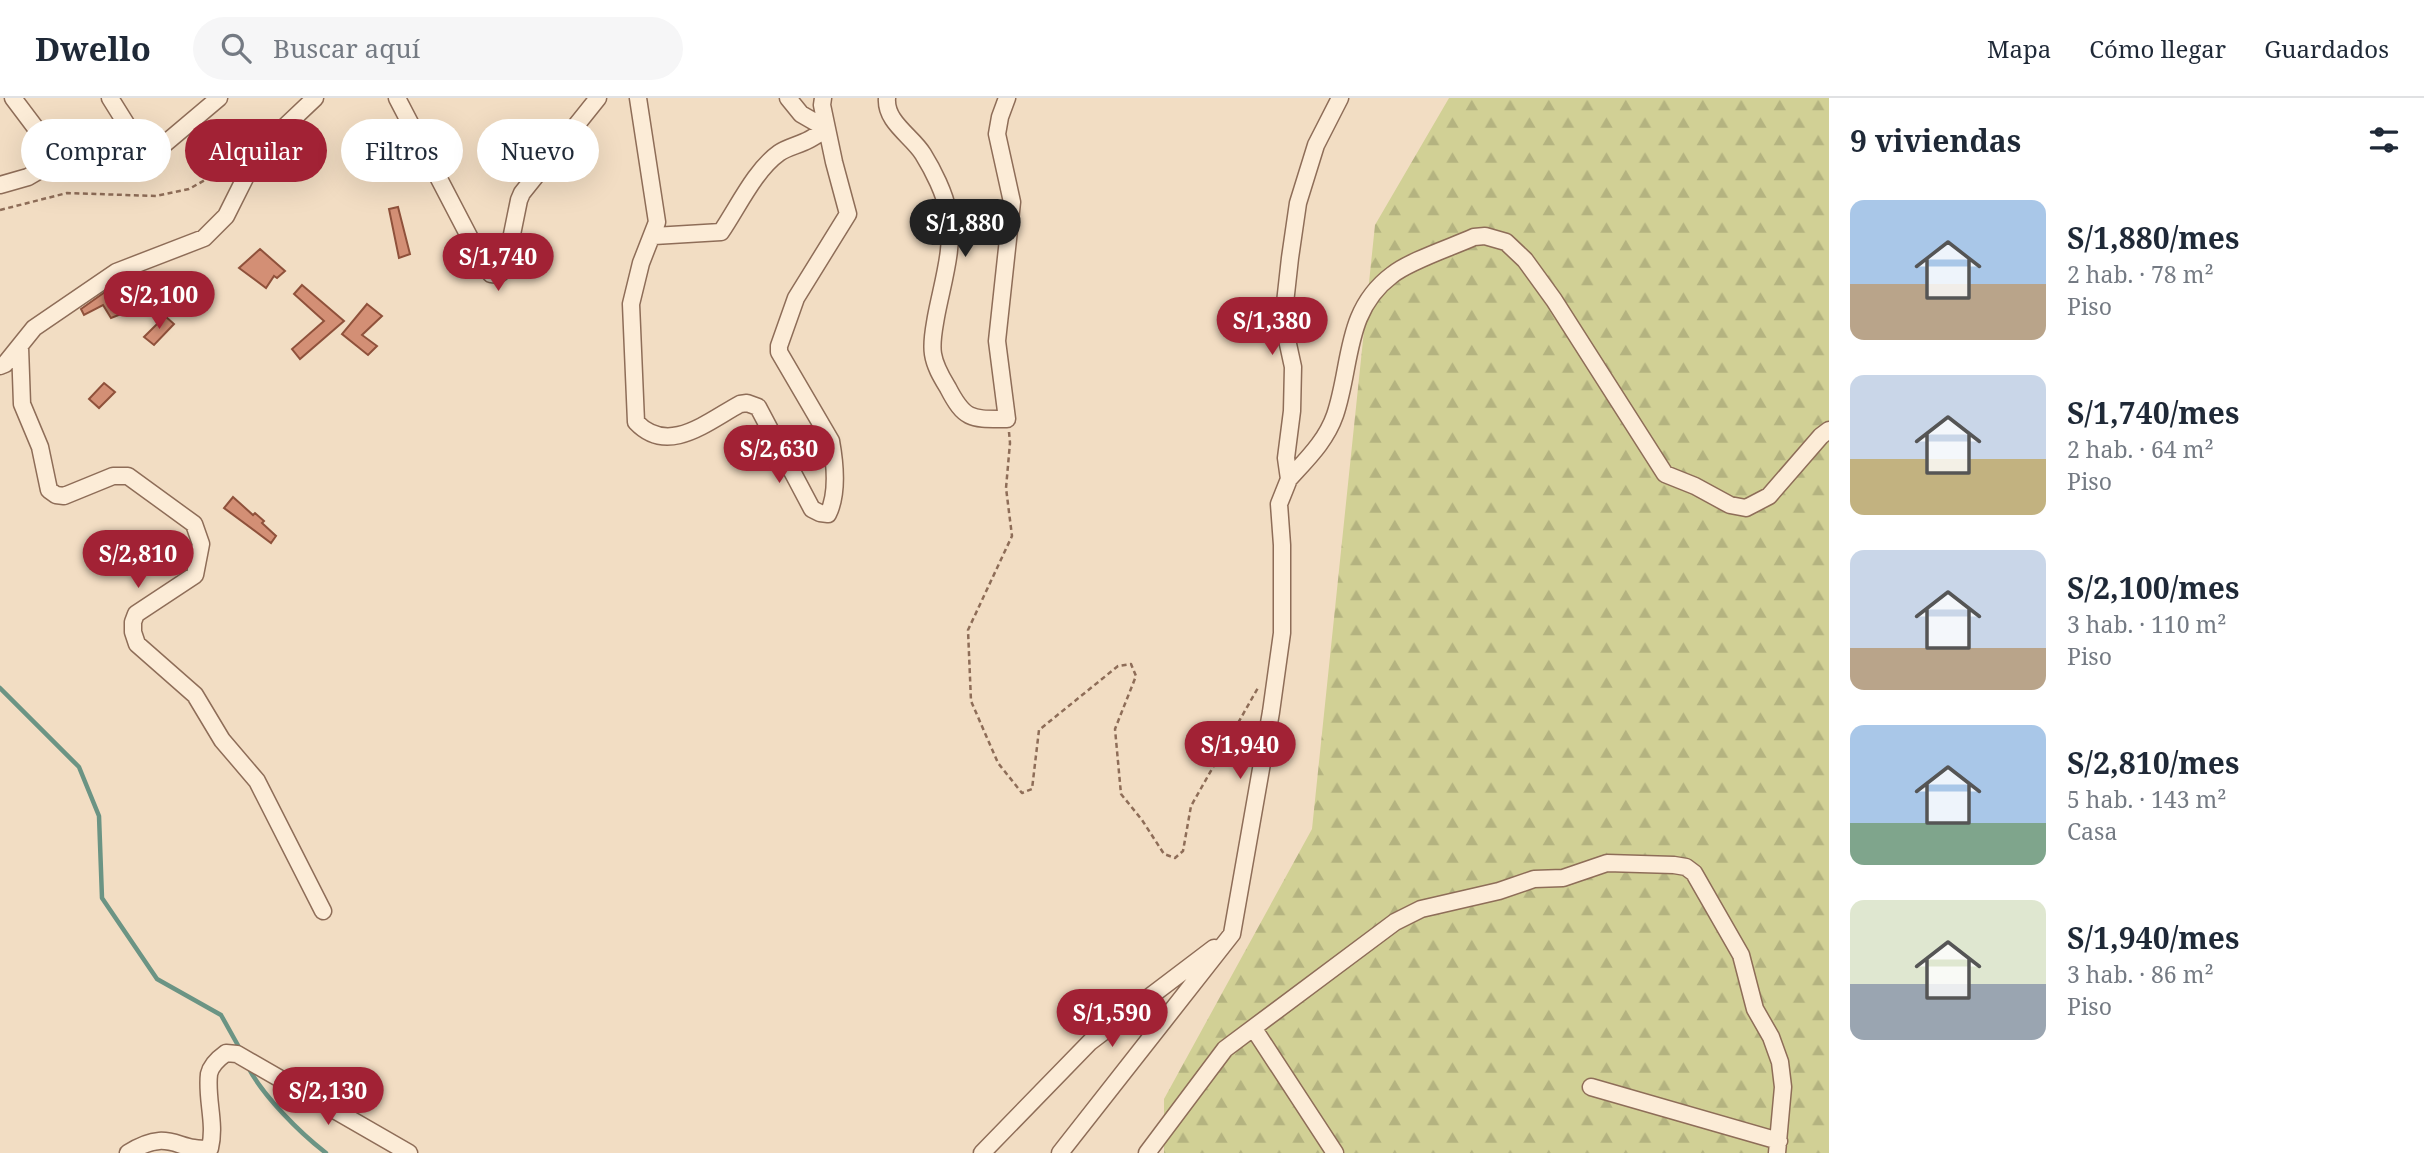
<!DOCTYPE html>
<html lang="es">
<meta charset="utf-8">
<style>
:root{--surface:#fff;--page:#f6f6f7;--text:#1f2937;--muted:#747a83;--line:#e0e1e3;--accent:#a22235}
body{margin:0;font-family:"Noto Serif",serif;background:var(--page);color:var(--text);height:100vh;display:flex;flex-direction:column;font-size:26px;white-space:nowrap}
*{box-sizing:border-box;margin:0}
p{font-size:23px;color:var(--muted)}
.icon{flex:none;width:38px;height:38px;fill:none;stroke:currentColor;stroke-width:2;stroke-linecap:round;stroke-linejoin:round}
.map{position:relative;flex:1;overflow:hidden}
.details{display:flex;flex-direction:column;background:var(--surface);width:595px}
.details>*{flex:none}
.hud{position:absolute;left:21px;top:21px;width:665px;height:63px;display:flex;gap:14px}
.price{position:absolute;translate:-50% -60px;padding:0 16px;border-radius:24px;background:var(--accent);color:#fff;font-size:23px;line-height:46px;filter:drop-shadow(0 2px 4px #0008)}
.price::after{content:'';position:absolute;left:50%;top:42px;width:21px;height:16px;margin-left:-10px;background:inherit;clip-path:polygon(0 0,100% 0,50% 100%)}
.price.current{background:#222;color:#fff}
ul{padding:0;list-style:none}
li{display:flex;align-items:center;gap:21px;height:175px;padding:0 21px}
li span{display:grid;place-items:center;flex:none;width:196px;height:140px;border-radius:14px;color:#555}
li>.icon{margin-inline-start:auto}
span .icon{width:84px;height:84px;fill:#fffc;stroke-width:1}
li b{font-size:30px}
h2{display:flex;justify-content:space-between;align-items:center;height:84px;padding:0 21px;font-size:30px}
.chip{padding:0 24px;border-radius:32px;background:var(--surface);box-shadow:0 7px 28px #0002;font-size:24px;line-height:63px}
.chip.current{background:var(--accent);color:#fff}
header{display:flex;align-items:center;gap:42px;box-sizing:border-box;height:98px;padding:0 35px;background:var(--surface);border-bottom:2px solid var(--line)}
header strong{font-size:33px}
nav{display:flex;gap:38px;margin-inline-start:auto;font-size:24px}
.search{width:490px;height:63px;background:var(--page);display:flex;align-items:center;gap:18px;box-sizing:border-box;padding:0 24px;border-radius:38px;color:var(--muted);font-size:26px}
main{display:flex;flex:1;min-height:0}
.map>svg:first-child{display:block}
.forest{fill:url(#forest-firs)}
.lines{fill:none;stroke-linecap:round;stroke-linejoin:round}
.stream{stroke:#6b9484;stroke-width:4.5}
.building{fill:#d38f75;stroke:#8f513b;stroke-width:2}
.minor-casing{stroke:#8e6d58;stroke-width:19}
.path{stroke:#8e6d58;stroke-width:2.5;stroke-dasharray:5 3.5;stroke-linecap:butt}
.minor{stroke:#fcecd7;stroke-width:16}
</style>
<header>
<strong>Dwello</strong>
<div class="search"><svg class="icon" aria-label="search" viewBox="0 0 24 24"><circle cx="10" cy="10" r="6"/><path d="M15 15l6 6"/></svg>Buscar aquí</div>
<nav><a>Mapa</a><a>Cómo llegar</a><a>Guardados</a></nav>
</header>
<main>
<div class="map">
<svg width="1829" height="1055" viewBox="0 0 1829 1055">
<defs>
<pattern id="forest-firs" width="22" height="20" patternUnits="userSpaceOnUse" patternTransform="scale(1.75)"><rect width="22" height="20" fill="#d1d095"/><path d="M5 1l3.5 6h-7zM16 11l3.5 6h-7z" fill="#b4b380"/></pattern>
</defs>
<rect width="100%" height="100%" fill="#f2ddc3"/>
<path class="forest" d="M1449,0H1829V1055H1164V1001L1312,731L1375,127Z"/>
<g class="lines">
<path class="stream" d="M0,590L79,669L99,718L102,800L157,881L221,917L240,951
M248,969C263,998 300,1035 326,1055"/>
</g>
<path class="building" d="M398,109L410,156L399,160L389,111Z
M260,151L285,173L277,180L274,178L266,190L239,170Z
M302,187L344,223L300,261L292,251L324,223L294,196Z
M112,189L124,215L111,220L103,207L84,217L81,211Z
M367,206L382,218L362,237L377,248L368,257L342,236Z
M165,218L174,226L154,247L144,239Z
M104,285L115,294L99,310L89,301Z
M233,399L253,417L255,415L264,423L262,425L276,438L271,445L224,410Z"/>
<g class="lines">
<defs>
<path id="minor" d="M13,0L59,61
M110,0L145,56
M397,0L485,169L491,176C500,178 503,174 506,166L519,102L522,95L598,0
M638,0L657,124L641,165L631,206L636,324C668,358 707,324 740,306L747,305L758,309L812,411L820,415L828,416C838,396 835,365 831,343L779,254V248L796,200L848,116L834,64L822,7L823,0
M887,0C885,24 912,38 923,56C933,72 945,96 948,114C955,148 942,186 936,219C934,231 931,244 933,256C935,269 942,280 948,290C965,323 972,321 1007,321L997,243L1012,104L997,36L1000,19L1007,0
M0,87L28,79L59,61L81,55L99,54L123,57L155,54L219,0
M654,138L721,134C738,109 755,72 779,55C786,50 795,48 804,44C812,41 819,35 827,31L801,16L788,0
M20,249L22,306L40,349L49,392L56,397L64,398L113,378H128L194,426L201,446L195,477L136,516L133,524V534L137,546L195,597L222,642L257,683L323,813
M0,268L5,266L34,230L116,174L204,140L226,118L258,54L315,0
M1289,381C1307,361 1326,343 1335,317C1352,267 1344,213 1392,177C1409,163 1452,149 1474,139L1485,138L1506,144L1525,162L1554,202L1665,376L1695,388L1730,407L1746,410L1769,398L1821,338L1829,332
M1254,931L1335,1055
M1591,989L1779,1043
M128,1055C171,1028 177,1055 210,1050C216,1025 206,1001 209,976C211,967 219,960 226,955L237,956L409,1055
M982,1055L1090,944L1214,850
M1060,1055L1232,836L1271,614L1282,535V447L1279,406L1289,381L1286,360L1292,313L1293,269L1283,223L1290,160L1298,105L1316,47L1340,0
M1147,1055L1225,951L1395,824L1421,811L1499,793L1534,781L1563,780L1607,765L1674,767L1686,769L1694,775L1741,857L1755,911L1771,939L1780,964L1783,989L1777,1055"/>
</defs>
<use href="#minor" class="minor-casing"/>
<path class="path" d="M0,112L67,95L156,98L189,91L235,65
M1009,334L1010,345L1006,390L1012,438L968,532L971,603L998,665L1022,695L1032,691L1039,632L1118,568L1131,566L1136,578L1115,631L1121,696L1142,722L1164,756L1175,760L1183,753L1191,708L1259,588"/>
<use href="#minor" class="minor"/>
</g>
</svg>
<b class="price current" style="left:965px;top:161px">S/1,880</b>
<b class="price" style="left:498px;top:195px">S/1,740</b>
<b class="price" style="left:159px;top:233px">S/2,100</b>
<b class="price" style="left:1272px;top:259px">S/1,380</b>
<b class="price" style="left:779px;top:387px">S/2,630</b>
<b class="price" style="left:138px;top:492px">S/2,810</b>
<b class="price" style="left:1240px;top:683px">S/1,940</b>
<b class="price" style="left:1112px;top:951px">S/1,590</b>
<b class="price" style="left:328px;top:1029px">S/2,130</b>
<div class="hud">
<a class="chip">Comprar</a>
<a class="chip current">Alquilar</a>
<a class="chip">Filtros</a>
<a class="chip">Nuevo</a>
</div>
</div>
<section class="details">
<h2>9 viviendas<svg class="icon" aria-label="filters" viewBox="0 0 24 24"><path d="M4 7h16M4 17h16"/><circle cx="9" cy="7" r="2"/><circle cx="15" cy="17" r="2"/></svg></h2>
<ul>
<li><span style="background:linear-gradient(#a9c7e8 60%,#b9a48a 0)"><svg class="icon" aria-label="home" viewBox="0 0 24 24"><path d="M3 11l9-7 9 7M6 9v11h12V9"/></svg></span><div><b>S/1,880/mes</b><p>2 hab. · 78 m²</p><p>Piso</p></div></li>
<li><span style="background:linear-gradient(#c9d6e8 60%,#c2b280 0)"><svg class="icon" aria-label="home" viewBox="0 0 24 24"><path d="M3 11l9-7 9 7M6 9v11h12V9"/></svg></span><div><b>S/1,740/mes</b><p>2 hab. · 64 m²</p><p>Piso</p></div></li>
<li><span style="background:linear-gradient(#c9d6e8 70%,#b9a48a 0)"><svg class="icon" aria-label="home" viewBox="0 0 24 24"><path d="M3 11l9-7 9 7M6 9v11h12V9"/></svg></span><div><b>S/2,100/mes</b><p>3 hab. · 110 m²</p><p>Piso</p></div></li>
<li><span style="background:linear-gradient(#a9c7e8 70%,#7fa58c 0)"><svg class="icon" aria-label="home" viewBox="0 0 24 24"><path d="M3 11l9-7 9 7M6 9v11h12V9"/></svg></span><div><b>S/2,810/mes</b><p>5 hab. · 143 m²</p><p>Casa</p></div></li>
<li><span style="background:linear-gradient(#dfe7d0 60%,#9aa5b1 0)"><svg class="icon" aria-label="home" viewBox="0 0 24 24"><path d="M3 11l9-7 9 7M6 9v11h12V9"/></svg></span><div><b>S/1,940/mes</b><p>3 hab. · 86 m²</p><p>Piso</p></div></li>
</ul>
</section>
</main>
